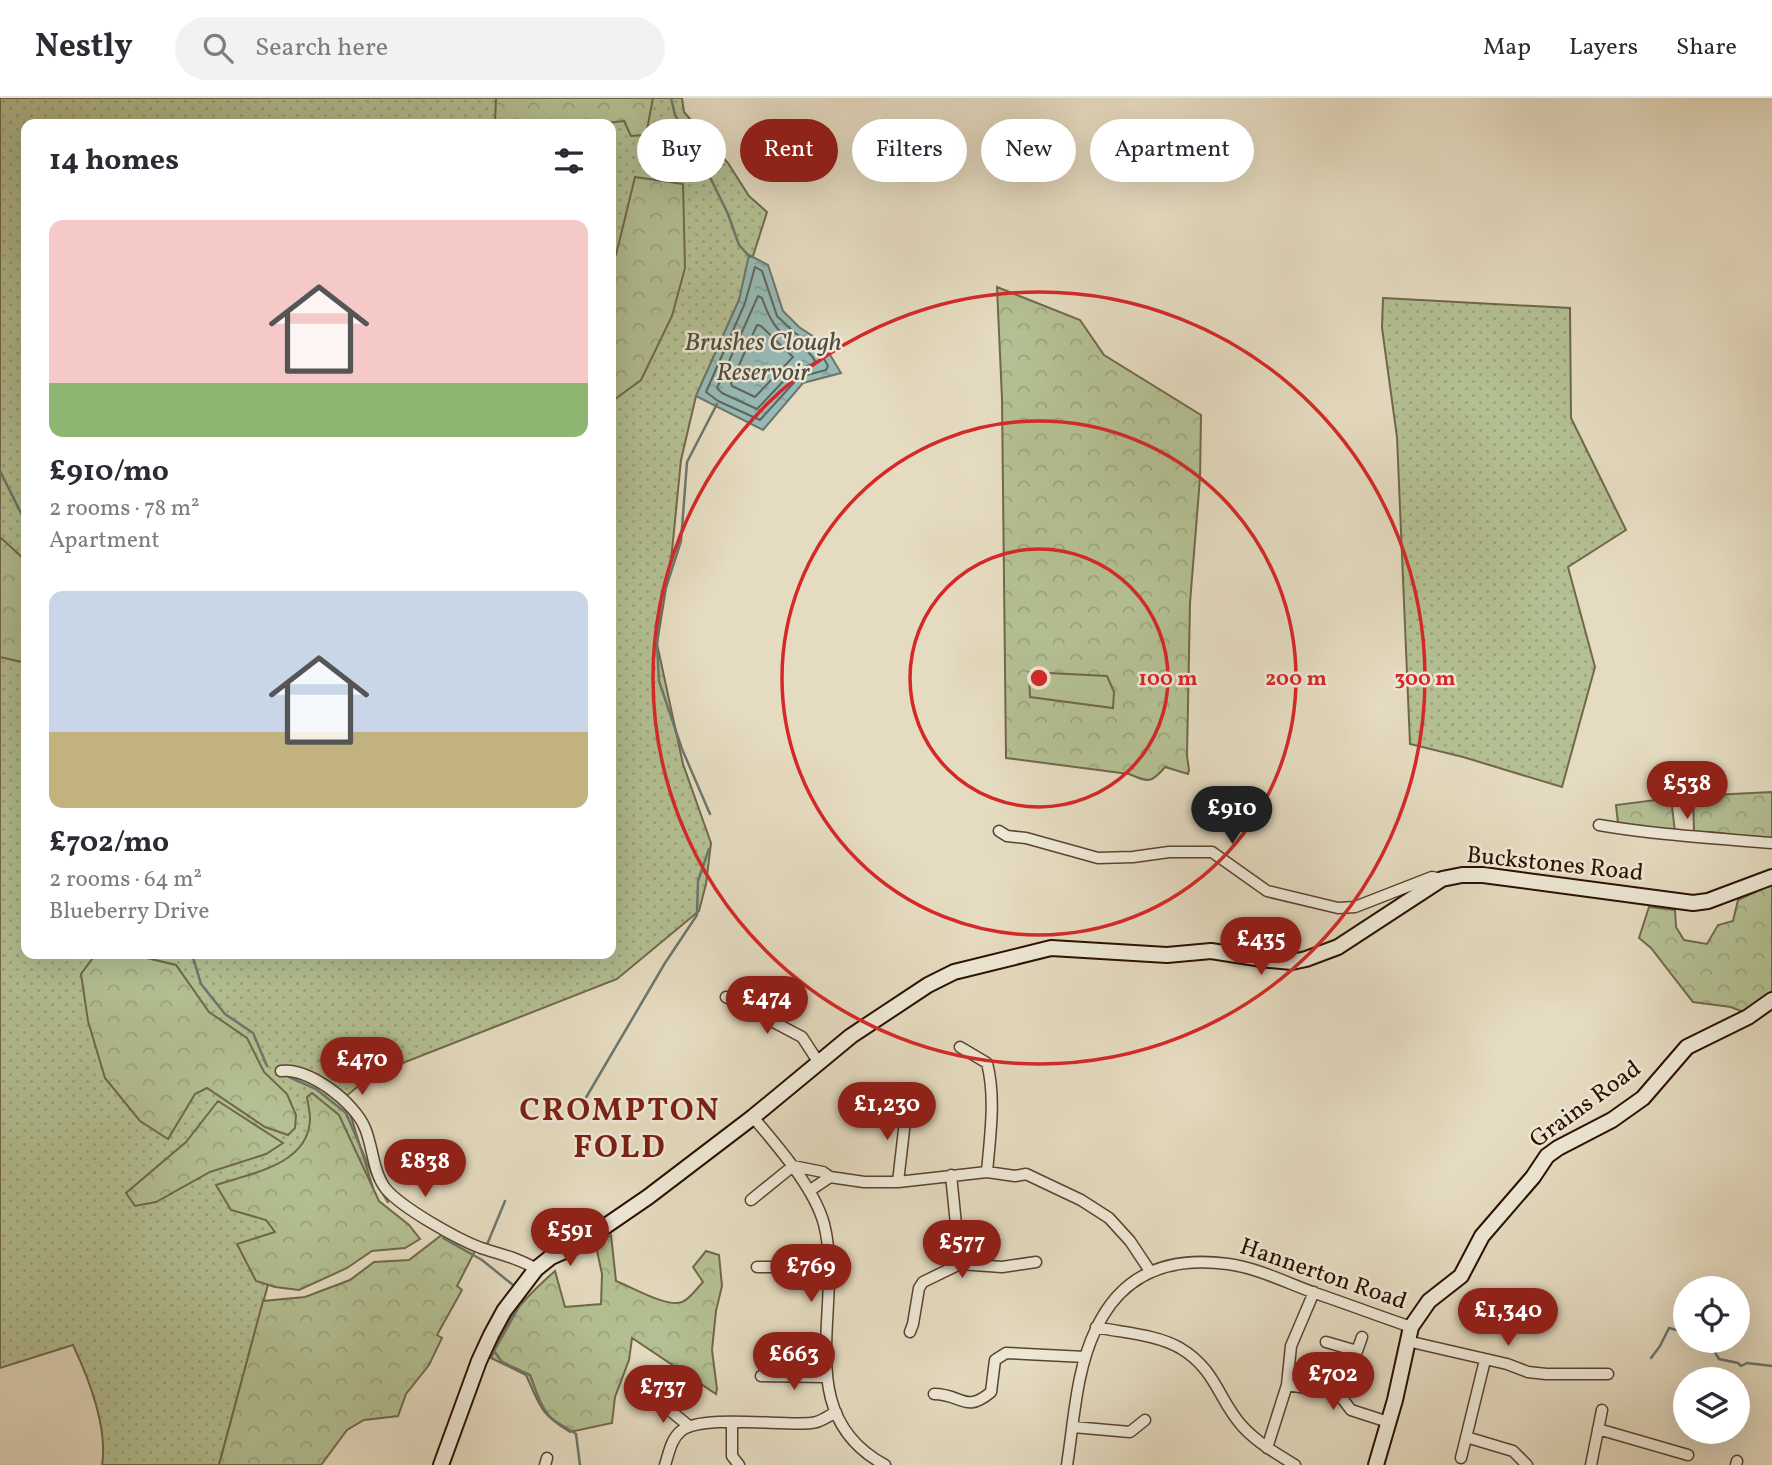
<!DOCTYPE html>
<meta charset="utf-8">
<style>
:root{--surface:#fff;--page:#f2f2f3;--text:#2b2b33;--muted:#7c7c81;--line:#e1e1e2;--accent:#8f2418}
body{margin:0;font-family:Vollkorn,serif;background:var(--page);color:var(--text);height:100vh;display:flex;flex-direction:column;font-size:26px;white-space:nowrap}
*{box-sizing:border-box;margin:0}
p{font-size:23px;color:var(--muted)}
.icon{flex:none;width:38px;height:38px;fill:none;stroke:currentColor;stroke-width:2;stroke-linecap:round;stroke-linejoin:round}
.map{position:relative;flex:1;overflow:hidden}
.side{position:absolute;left:21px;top:21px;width:595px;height:840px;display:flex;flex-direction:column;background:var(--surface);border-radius:14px;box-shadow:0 7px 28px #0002}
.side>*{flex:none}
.hud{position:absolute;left:637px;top:21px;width:665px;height:63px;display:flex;gap:14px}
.fabs{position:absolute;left:1673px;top:1178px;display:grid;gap:14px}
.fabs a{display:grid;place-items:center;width:77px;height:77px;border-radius:50%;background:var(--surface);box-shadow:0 7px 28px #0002;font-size:35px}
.price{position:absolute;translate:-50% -60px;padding:0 16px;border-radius:24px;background:var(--accent);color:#fff;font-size:23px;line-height:46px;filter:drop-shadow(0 2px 4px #0008)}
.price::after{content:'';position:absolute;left:50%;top:42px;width:21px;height:16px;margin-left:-10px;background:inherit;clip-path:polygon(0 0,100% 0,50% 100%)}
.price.current{background:#222;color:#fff}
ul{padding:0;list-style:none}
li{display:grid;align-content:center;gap:14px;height:371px;padding:0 28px}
li span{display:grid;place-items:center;height:217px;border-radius:14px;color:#555}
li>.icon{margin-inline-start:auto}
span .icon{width:126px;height:126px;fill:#fffc;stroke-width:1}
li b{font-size:30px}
h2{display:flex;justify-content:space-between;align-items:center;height:84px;padding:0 28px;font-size:30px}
.tag{padding:0 24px;border-radius:32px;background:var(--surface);box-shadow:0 7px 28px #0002;font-size:24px;line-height:63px}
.tag.current{background:var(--accent);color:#fff}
header{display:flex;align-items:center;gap:42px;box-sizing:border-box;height:98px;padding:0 35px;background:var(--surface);border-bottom:2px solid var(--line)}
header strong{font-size:33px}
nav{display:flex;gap:38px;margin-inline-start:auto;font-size:24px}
.search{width:490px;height:63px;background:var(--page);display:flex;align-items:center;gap:18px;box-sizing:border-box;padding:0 24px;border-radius:38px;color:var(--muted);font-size:26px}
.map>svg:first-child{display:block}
.grass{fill:url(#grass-dots);stroke:#70684a;stroke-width:2;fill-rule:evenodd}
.forest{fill:url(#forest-crowns);stroke:#70684a;stroke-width:2}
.garden{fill:#b4c093;stroke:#70684a;stroke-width:2}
.water{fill:url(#water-ripples);stroke:#6b766d;stroke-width:2}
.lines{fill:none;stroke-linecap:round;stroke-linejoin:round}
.shore{stroke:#60655b;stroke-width:2}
.stream{stroke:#6b766d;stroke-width:2.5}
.street-casing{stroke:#5a4330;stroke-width:13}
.secondary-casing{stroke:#2b1000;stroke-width:18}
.street{stroke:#eee8d6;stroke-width:10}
.secondary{stroke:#eee8d6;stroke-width:14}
.ring{fill:none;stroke:#d62828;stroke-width:3.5}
.labels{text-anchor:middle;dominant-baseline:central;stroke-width:5;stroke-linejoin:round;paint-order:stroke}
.street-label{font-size:24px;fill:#2b1000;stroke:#eee8d6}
.water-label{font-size:26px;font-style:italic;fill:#504c40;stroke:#eee8d6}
.district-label{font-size:32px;font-weight:bold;letter-spacing:2px;fill:#7a1f14;stroke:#eee8d6}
.centre{fill:#d62828;stroke:#eee8d6;stroke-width:3.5}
.ring-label{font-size:21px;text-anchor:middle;font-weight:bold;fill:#d62828;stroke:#eee8d6;stroke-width:5;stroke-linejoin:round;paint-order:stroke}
</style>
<header>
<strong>Nestly</strong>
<div class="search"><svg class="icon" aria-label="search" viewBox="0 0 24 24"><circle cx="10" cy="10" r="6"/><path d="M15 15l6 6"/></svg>Search here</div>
<nav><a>Map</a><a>Layers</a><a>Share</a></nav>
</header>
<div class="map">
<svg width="1772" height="1367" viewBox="0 0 1772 1367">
<defs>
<pattern id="grass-dots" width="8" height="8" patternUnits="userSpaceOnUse" patternTransform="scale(1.75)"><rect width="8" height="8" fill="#b4c093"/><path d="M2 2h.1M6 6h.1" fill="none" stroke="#9ba47d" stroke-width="1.8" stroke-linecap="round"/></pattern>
<pattern id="forest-crowns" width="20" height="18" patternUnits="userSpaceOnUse" patternTransform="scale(1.75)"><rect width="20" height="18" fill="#b4c093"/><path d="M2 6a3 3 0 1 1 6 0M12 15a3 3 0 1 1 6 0" fill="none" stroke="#9ba47d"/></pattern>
<pattern id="water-ripples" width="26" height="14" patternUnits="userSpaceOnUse" patternTransform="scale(1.75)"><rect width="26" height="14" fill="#96bab6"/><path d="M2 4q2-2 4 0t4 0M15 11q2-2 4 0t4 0" fill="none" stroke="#819f9b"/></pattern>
</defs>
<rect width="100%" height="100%" fill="#e5dbc0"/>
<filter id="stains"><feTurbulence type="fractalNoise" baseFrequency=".00286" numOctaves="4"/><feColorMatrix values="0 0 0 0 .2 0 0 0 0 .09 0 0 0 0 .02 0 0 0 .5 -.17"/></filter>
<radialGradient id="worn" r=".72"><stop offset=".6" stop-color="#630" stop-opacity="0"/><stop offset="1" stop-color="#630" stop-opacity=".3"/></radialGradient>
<path class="grass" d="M0,0H682L684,14L728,65L749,98L767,114L739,202L696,298L681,362L672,453L657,546L683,666L711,745L706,786L699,813L617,881L372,977L345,999L373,1090L272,1172L219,1367H102C108,1330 89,1281 73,1247L0,1270ZM26,26H611V856H26Z
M1383,200L1570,210L1571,320L1626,432L1568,469L1595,569L1562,689L1463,659L1410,646L1397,339L1382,230Z"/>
<path class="forest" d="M496,0H653L646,37L631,38L624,23L597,26H495Z
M635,79L683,86L685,170L672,218L641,282L611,304V159L616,157Z
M997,189L1080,222L1104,257L1201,317L1200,380L1190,505L1187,658L1189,672L1188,676L1165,669C1151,686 1148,684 1129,676L1006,660L1002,301Z
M0,439L26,463V565L0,559Z
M1772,694V742L1712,734H1694L1693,698Z
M1671,700L1675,734L1636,730L1618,725L1616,707Z
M1772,786V896L1743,914L1731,909L1693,904L1651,850L1639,840L1649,809L1675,812L1676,829L1684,842L1707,846L1718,827L1733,823L1738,802Z
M130,856L176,867L209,914L247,940L264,974L287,996L296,1017L295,1030L288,1037L265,1029L207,990L195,996L168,1041L140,1023L105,980L88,923L81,876L95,857Z
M312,995L339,1017L379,1103L409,1127L420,1141L405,1150L372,1153L347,1170L299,1192L275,1189L256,1183L237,1146L275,1134L266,1122L231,1112L216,1087C249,1076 309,1067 310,1021C310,1014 308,1006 307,999Z
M218,1003L283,1045L266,1056L210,1074L156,1104L135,1108L126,1095L186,1044Z
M443,1136L476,1151L457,1188L462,1192L437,1237L442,1240L429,1267L406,1296L398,1318L364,1322L347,1332L321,1367H219L263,1203L305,1199L350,1182L374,1164L409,1162Z
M611,1137L616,1183C632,1189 667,1210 682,1204C690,1201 697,1190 703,1184L693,1169L706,1153L719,1157L722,1188L716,1213L712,1252L717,1291L716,1296L632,1240L629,1262L615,1299L612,1325L570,1334C540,1316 540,1308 526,1277L491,1260C509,1217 521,1203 555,1173L565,1209L601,1206L602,1176L596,1148Z"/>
<path class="garden" d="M1029,574L1107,578L1114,594L1113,610L1030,599Z"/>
<path class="water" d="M749,157L768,167L783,213L799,229L823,245L841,275L803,285L763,332L696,298L739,202Z"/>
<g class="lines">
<path class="shore" d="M755,169L762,173L777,218L795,235L818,250L828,268L826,272L799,279L760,322L718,303L706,294L745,205Z
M758,198L762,200C768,217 774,230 789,242C798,249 810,252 815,263L813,266L793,273L757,311L722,295L717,290Z
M757,227L761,228L793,259L755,299L732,288L731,285Z"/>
<path class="stream" d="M671,0L675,17L705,69L728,116L739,147L750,159
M0,373L26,425
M710,716L682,651L659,583L657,546L661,505L681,443L687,364L717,306
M192,856L201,886L225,916L253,935L267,968
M289,979L316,991L346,1015L374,1081L388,1104
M584,1003L665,865L697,817L698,783L709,751
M443,1140L482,1162L513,1187
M486,1149L505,1103
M525,1198L494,1253L502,1264L530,1277C536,1292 541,1313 555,1323C562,1328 569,1331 576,1336L580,1367
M1701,1242L1710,1246L1719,1261L1738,1265L1741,1268L1747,1265L1772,1268
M1651,1260L1660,1248L1669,1230L1684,1234L1685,1232"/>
<defs>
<path id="street" d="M1599,727C1657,737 1714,740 1772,745
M999,733L1007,738L1026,740L1098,760L1133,759L1169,754H1212L1267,793L1338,810L1355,809L1432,779L1442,781
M726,899L802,939L819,965
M960,949L987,965C996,1000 990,1038 987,1074
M281,973C309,969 355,1005 365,1030C373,1049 373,1075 386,1091C402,1110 457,1141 481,1150C499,1156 519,1160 536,1171
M882,998L900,1005L905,1023L898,1084
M753,1019C777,1048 814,1089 824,1126C845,1207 788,1315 885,1367
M951,1077L960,1166
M809,1093L830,1079
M751,1102L793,1068L823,1074L830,1079L864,1084H898L987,1074L1015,1078L1026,1076L1081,1102L1109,1120L1130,1143L1150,1173
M757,1169H828
M1096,1229C1123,1235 1155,1236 1180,1250C1217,1272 1218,1302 1243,1329C1258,1345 1277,1356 1295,1367
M910,1234L913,1226L919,1190L923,1184L960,1166L1002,1169L1036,1164
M767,1243L824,1249
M1407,1243L1507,1266L1528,1274L1546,1276H1608
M1326,1244L1357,1253L1341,1300
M1357,1253L1362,1239
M761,1278L826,1279
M1287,1287L1338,1295L1351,1312L1382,1322
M934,1296C962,1296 965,1316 991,1294L995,1262L1006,1255L1085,1259
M657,1302L689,1328
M732,1325V1358L739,1367
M1073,1329L1130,1334L1145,1322
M1598,1331L1688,1357
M1466,1339L1513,1353L1527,1367
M1267,1350L1287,1287L1291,1248L1314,1194
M1461,1360L1485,1262
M545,1367L547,1360
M665,1367C669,1355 671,1341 681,1333C702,1316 782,1328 811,1325C820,1325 828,1318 836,1314
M1067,1367C1074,1323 1076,1272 1096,1231C1122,1175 1169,1158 1228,1166C1258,1170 1287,1185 1315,1195C1347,1206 1379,1218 1411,1229
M1591,1367L1602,1312
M1736,1367L1737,1363"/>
<path id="secondary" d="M441,1367L479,1263L491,1237L504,1213L536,1171L551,1159L578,1147L648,1099L753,1019L851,938L928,887L954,874L1051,850L1167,857L1211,853L1269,862L1292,864L1306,861L1338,849L1442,781L1462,777H1483L1693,805L1708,803L1772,779
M1376,1367L1395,1302L1411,1229L1429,1203L1461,1178L1482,1138L1533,1079L1547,1058L1558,1050L1612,1022L1643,1000L1687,949L1748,919L1772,902"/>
</defs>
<use href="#street" class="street-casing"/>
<use href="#secondary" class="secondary-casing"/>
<use href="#street" class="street"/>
<use href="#secondary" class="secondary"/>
</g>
<g class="ring">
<circle cx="1039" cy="580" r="129"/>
<circle cx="1039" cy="580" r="257"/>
<circle cx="1039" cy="580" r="386"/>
</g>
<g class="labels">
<g class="street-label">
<text transform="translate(1555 767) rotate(6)">Buckstones Road</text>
<text transform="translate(1586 1007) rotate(-36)">Grains Road</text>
<text transform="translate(1323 1177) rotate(19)">Hannerton Road</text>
</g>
<g class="water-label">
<text x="763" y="245">Brushes Clough<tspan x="763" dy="30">Reservoir</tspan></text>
</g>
<g class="district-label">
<text x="620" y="1014">CROMPTON<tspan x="620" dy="37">FOLD</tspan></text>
</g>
</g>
<circle cx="1039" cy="580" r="10" class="centre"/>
<g class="ring-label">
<text x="1168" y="587">100 m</text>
<text x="1296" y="587">200 m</text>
<text x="1425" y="587">300 m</text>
</g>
<rect width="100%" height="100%" filter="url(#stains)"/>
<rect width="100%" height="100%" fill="url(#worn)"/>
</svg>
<div class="fabs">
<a><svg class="icon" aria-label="locate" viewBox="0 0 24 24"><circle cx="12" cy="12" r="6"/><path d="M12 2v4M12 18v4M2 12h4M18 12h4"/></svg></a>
<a><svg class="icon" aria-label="layers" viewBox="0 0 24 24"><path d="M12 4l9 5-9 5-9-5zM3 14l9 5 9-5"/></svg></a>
</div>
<b class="price" style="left:1687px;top:723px">£538</b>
<b class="price current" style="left:1232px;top:748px">£910</b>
<b class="price" style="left:1261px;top:879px">£435</b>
<b class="price" style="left:767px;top:938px">£474</b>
<b class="price" style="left:362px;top:999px">£470</b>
<b class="price" style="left:887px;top:1044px">£1,230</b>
<b class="price" style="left:425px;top:1101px">£838</b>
<b class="price" style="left:570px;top:1170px">£591</b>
<b class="price" style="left:962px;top:1182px">£577</b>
<b class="price" style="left:811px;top:1206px">£769</b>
<b class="price" style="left:1508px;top:1250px">£1,340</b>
<b class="price" style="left:794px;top:1294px">£663</b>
<b class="price" style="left:1333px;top:1314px">£702</b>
<b class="price" style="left:663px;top:1327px">£737</b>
<div class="hud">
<a class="tag">Buy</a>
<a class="tag current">Rent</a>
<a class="tag">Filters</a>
<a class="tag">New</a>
<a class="tag">Apartment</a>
</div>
<section class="side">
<h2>14 homes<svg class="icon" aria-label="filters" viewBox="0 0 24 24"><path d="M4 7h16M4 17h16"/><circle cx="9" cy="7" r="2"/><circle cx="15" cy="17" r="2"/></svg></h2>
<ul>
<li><span style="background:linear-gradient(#f6c9c9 75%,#8fb573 0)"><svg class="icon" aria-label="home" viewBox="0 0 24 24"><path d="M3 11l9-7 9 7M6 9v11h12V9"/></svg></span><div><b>£910/mo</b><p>2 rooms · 78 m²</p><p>Apartment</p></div></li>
<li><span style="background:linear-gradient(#c9d6e8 65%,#c2b280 0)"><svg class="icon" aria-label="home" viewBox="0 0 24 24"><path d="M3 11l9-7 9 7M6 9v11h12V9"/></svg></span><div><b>£702/mo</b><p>2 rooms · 64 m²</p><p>Blueberry Drive</p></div></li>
</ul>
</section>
</div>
